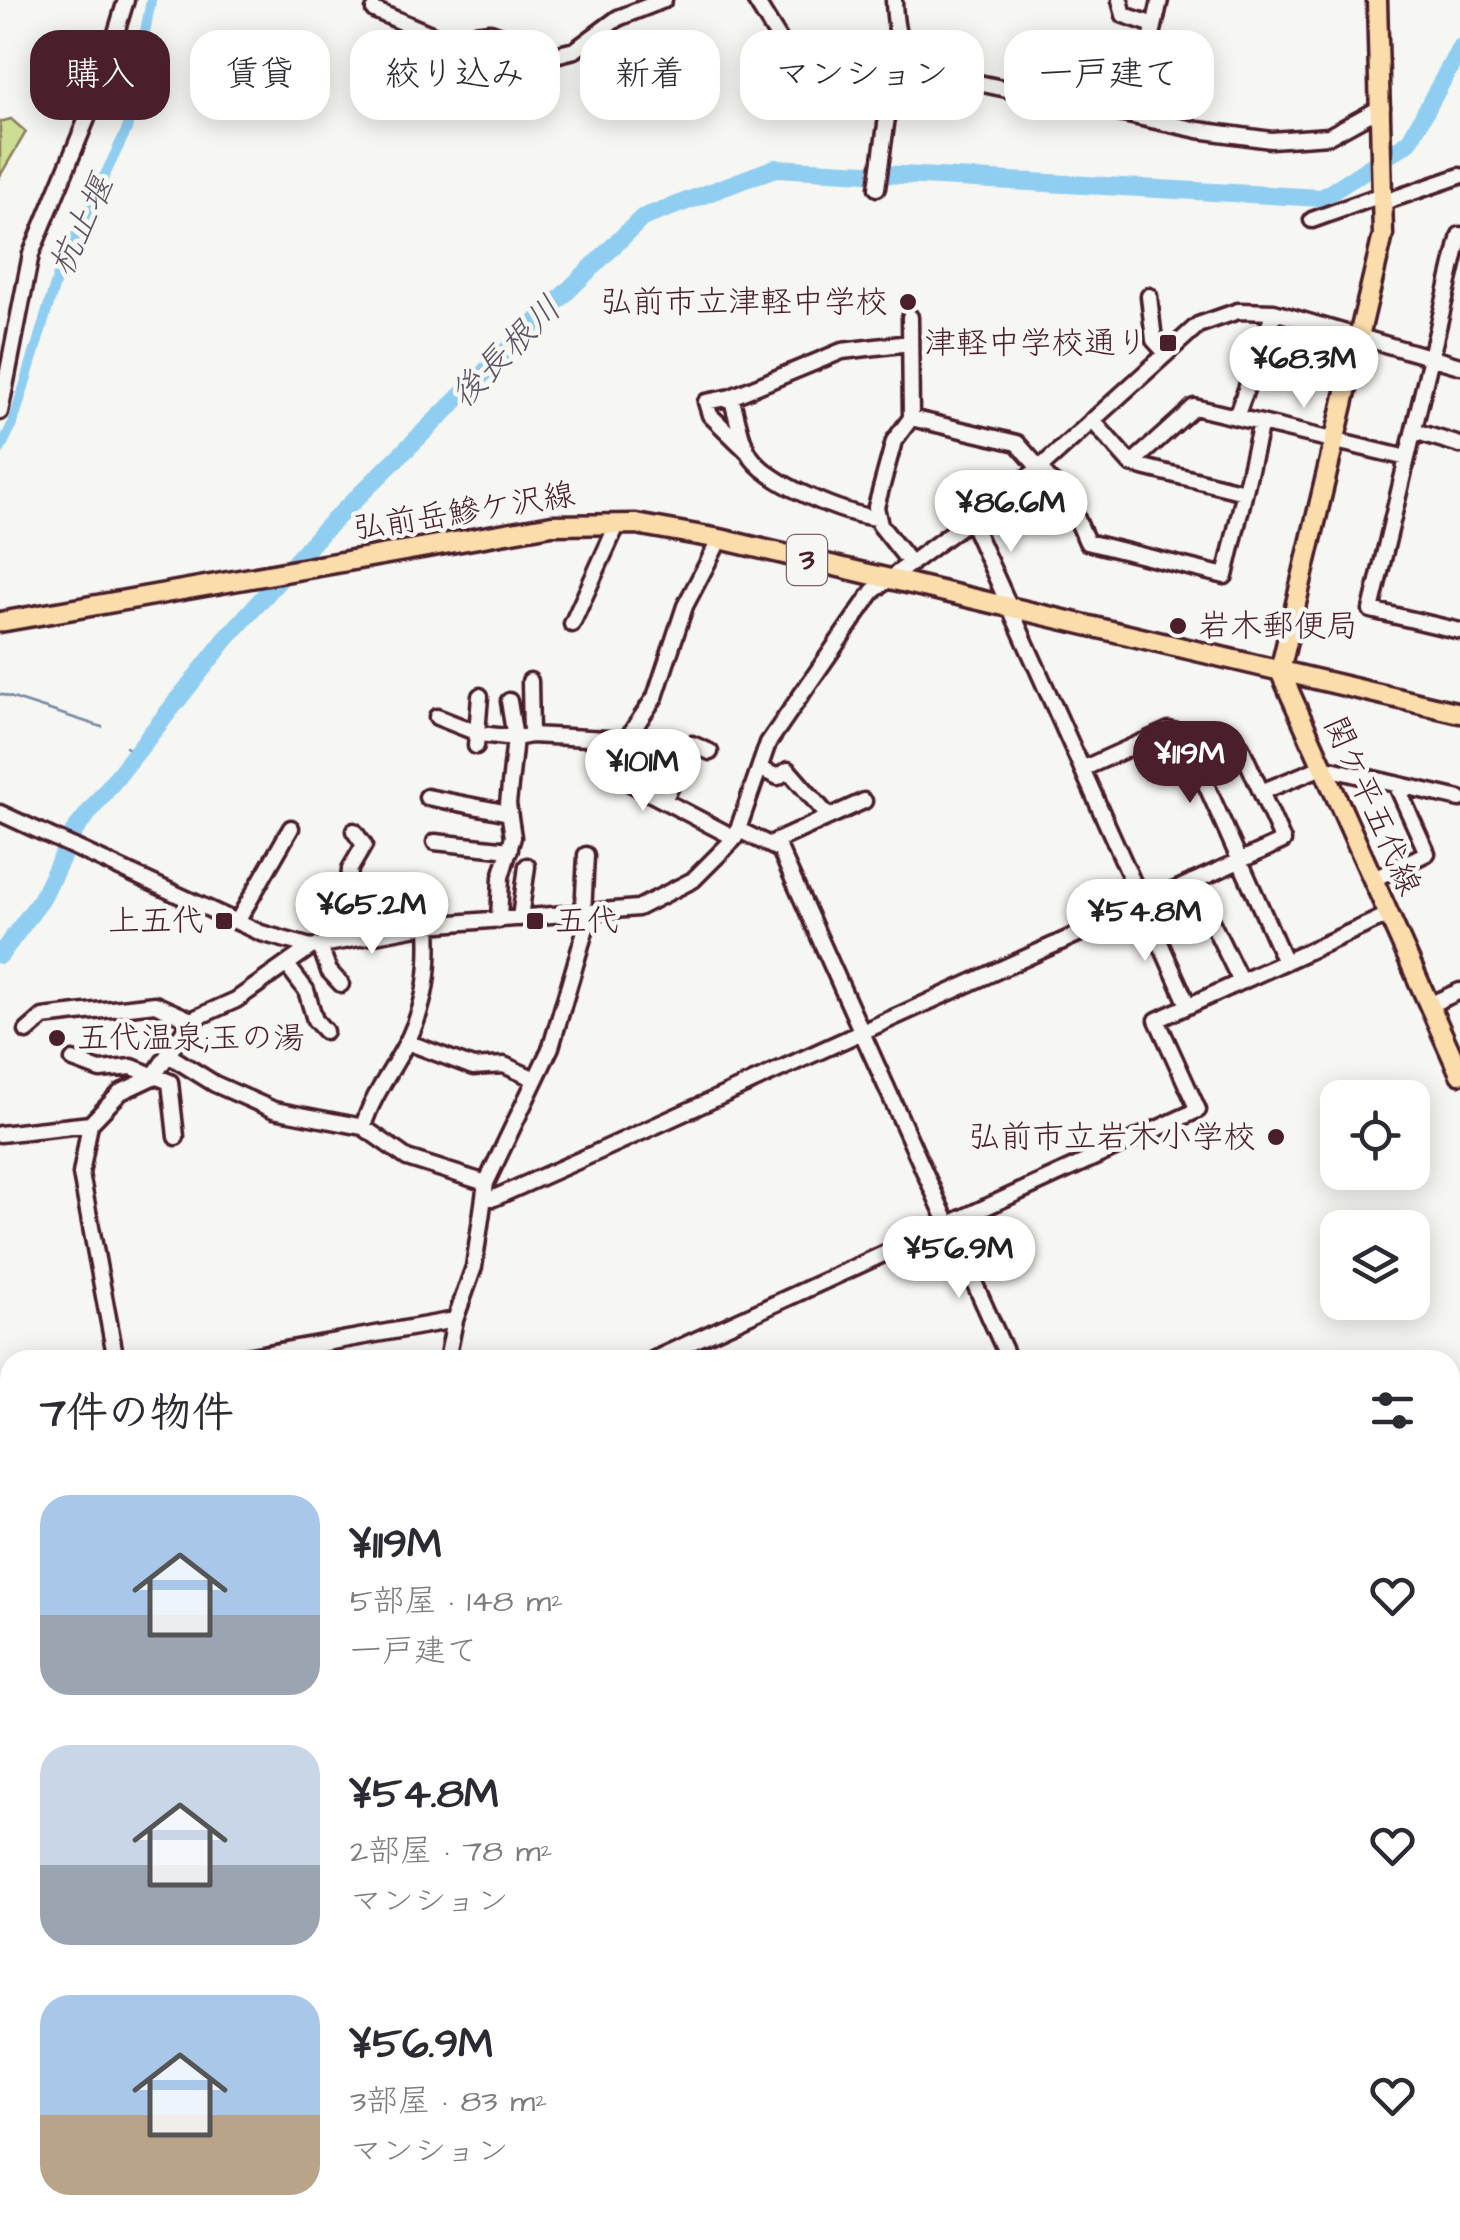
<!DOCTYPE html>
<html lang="ja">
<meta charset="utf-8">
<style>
:root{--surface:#fff;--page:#f7f7f7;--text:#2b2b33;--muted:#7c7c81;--accent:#4a1f2b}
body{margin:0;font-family:"Architects Daughter","Klee One",sans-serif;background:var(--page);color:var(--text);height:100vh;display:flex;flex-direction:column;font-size:38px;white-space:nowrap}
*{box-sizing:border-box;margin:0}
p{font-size:32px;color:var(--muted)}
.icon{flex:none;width:55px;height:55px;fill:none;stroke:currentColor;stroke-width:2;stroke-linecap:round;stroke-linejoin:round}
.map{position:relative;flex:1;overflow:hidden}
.details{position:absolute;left:0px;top:1350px;width:1460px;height:890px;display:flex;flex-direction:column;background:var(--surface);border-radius:30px 30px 0 0;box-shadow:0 5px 25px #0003}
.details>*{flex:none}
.banner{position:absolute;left:30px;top:30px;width:1400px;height:90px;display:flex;gap:20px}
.fabs{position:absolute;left:1320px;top:1080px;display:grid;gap:20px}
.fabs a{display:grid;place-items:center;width:110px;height:110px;border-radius:20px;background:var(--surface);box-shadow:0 5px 25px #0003;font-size:50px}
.price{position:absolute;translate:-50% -85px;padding:0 22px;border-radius:35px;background:#fff;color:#222;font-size:32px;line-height:65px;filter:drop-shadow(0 2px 5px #0008)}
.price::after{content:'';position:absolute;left:50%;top:60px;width:30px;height:22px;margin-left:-15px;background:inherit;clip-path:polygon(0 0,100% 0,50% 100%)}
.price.selected{background:var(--accent);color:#fff}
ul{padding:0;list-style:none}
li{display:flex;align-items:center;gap:30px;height:250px;padding:0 40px}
li span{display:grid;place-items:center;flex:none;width:280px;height:200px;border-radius:30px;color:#555}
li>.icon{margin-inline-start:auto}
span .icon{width:120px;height:120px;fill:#fffc;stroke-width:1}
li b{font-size:42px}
h2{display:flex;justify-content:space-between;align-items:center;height:120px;padding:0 40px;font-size:42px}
.tag{padding:0 35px;border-radius:30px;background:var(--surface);box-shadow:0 5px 25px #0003;font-size:35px;line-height:90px}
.tag.selected{background:var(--accent);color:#fff}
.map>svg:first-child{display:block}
.green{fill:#cbde92;stroke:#8a7e5e;stroke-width:2.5}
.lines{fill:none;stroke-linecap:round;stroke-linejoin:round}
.stream{stroke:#7488a2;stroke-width:2.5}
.canal{stroke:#90cef1;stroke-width:10}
.river{stroke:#90cef1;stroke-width:18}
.minor-casing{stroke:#4a1f2b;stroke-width:21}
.major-casing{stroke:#4a1f2b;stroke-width:25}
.minor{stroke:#f6f6f2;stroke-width:14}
.major{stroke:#faddab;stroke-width:18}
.poi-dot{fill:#4a1f2b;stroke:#f6f6f2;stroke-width:4}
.labels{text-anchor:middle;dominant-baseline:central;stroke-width:9;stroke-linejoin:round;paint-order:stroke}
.shield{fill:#f6f6f2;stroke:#7e6067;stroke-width:2.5}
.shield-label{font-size:30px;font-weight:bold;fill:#4a1f2b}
.poi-label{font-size:32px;fill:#4a1f2b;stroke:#f6f6f2;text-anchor:end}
.street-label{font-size:32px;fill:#4a1f2b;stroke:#f6f6f2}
.water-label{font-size:35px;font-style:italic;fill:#5f5466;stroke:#f6f6f2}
</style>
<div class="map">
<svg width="1460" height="2240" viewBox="0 0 1460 2240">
<rect width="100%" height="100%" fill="#f6f6f2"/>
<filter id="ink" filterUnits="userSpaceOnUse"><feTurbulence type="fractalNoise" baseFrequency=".01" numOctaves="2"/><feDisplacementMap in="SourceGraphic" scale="20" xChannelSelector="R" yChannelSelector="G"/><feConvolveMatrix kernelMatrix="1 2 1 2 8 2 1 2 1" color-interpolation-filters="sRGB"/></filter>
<g filter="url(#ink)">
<path class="green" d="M11,119L26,132L0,176V122Z"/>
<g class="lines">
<path class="stream" d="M0,694L102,727
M126,747L133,751"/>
<path class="canal" d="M0,450L13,423L59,271L127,129L151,0"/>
<path class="river" d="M0,955L41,900L75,830L226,639L322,532L642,218L775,168L1322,198L1409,142L1460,48"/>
<defs>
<path id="minor" d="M755,0L786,50L895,61
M894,0C895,35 900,56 932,73L1198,130L1271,140L1329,136L1382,107
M1120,0L1124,15L1154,25
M374,10L440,38L490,32L555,55L575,50L618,18L664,0
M1134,116L1160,0
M877,188L895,61L899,56
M1384,202L1460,176
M1312,220L1384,194
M1460,235L1371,610L1460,631
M1149,296L1154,340L1165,352
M910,317L911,418L894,441L876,507L880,525L911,564
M731,397L706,402L710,415L747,451
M0,412L31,254L98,92L126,0
M1236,417L1274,312
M911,418L1017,443L1070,503L1087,542L1225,576L1261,423
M1092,420L1131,464L1244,492
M1414,431L1460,445
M1131,464L1194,407L1407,458
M877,518C844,514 771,485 751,457C740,441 737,415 731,397L842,351L910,343
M971,521L1188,1005
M720,539L685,606L655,697L626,740L627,772L632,784L735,838
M572,624L618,523
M530,681L531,735
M437,717L480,734L515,738L509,701
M1183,733L1285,962
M476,746L480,696
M761,769L778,777L788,770L829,817
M1261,792L1322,767L1460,799
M427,797L509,813
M664,800L692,744L710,752
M0,813L261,933L311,947L428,925L638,908L693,880L735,838L768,743L873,591L1040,468L1198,325L1238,311L1274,312L1460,366
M739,830L780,850L1009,1360
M435,842L510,850
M772,843L864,801
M1372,880L1427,853L1396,784
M1192,882L1241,982
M583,914L586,855
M520,918L527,866
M499,920L501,877L513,837L508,804L515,738L531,735L626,740
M237,922L291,828
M344,941L350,869L364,845L354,831
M320,946L329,971L341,984
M287,965L306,990L315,1020L325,1031
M1429,1005L1460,991
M27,1031L43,1017L155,1004L191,1020
M407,1042L473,1067L504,1065L535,1079
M170,1056L215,1084L274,1110L363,1127L407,1158L486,1183
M73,1060L100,1070L132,1067L170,1082L176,1137
M363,1127C373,1093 394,1069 409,1038C427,1001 430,965 428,925
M0,1134L90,1124
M484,1197L494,1198L582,1159L1283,841L1241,747L1169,730L1082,769
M116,1360L81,1174L90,1124L121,1092L153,1077L191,1020L236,1000L311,947
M229,1360L455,1320
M447,1360L455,1320L474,1267L486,1183L551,1047L590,914
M652,1360L1198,1110L1157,1020L1388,915
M0,1396L10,1398
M1450,1480L1460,1470
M1450,1741L1460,1749
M1450,1843L1460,1831
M0,2031L10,2034
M680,2230L693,2240
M1307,2230L1362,2240
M64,2240L68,2230
M455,2240L456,2230
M508,2240L515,2230
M846,2240L854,2230"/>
<path id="major" d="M0,622L552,525L636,524L720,539L1460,713
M1280,671L1383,235L1377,0
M1280,671L1460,1074"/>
</defs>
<use href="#minor" class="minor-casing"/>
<use href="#major" class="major-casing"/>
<use href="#minor" class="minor"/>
<use href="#major" class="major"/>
</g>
</g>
<g class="poi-dot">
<circle cx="908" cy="302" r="10"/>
<rect x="1158" y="333" width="20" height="20" rx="5"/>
<circle cx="1178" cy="626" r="10"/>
<rect x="214" y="911" width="20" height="20" rx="5"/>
<rect x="525" y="911" width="20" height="20" rx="5"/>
<circle cx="57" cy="1038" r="10"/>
<circle cx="1276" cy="1137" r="10"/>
</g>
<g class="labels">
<rect class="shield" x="787" y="535" width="40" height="50" rx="8"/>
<g class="shield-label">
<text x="807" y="560">3</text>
</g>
<g class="poi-label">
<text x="888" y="302">弘前市立津軽中学校</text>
<text x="1148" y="343">津軽中学校通り</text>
<text x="1198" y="626" text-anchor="start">岩木郵便局</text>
<text x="204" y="921">上五代</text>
<text x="555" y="921" text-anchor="start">五代</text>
<text x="77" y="1038" text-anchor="start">五代温泉;玉の湯</text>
<text x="1256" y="1137">弘前市立岩木小学校</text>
</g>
<g class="street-label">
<text transform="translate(464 512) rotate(-9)">弘前岳鰺ケ沢線</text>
<text transform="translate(1372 806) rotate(66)">関ケ平五代線</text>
</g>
<g class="water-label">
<text transform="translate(82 226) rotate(-65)">杭止堰</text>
<text transform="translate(506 352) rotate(-45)">後長根川</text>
</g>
</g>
</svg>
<div class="fabs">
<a><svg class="icon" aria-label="locate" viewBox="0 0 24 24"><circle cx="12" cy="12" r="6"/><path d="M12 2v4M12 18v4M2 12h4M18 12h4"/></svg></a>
<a><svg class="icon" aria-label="layers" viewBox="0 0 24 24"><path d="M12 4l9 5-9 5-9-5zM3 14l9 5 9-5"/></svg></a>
</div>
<b class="price" style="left:1304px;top:411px">¥68.3M</b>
<b class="price" style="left:1011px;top:555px">¥86.6M</b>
<b class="price selected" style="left:1190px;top:806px">¥119M</b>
<b class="price" style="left:643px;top:814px">¥101M</b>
<b class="price" style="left:372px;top:957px">¥65.2M</b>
<b class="price" style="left:1145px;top:964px">¥54.8M</b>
<b class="price" style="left:959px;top:1301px">¥56.9M</b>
<div class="banner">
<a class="tag selected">購入</a>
<a class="tag">賃貸</a>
<a class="tag">絞り込み</a>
<a class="tag">新着</a>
<a class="tag">マンション</a>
<a class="tag">一戸建て</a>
</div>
<section class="details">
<h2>7件の物件<svg class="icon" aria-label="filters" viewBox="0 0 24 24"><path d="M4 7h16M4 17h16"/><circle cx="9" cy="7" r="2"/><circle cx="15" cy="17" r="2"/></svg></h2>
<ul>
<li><span style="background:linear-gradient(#a9c7e8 60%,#9aa5b1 0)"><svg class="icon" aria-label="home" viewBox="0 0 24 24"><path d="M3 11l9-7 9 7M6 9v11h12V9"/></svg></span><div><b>¥119M</b><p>5部屋 · 148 m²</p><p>一戸建て</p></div><svg class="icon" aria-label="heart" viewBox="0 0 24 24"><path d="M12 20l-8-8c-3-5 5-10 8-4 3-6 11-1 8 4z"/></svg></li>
<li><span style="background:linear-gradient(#c9d6e8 60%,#9aa5b1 0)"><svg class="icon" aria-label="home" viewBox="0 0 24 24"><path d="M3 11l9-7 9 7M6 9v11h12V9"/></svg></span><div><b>¥54.8M</b><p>2部屋 · 78 m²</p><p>マンション</p></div><svg class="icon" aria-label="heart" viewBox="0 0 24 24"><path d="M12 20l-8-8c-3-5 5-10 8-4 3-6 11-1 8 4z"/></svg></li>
<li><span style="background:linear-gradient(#a9c7e8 60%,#b9a48a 0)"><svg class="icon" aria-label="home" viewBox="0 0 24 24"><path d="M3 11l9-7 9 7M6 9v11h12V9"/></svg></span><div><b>¥56.9M</b><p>3部屋 · 83 m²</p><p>マンション</p></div><svg class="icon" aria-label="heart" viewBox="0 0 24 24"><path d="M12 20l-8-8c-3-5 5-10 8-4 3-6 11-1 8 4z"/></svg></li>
</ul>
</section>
</div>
